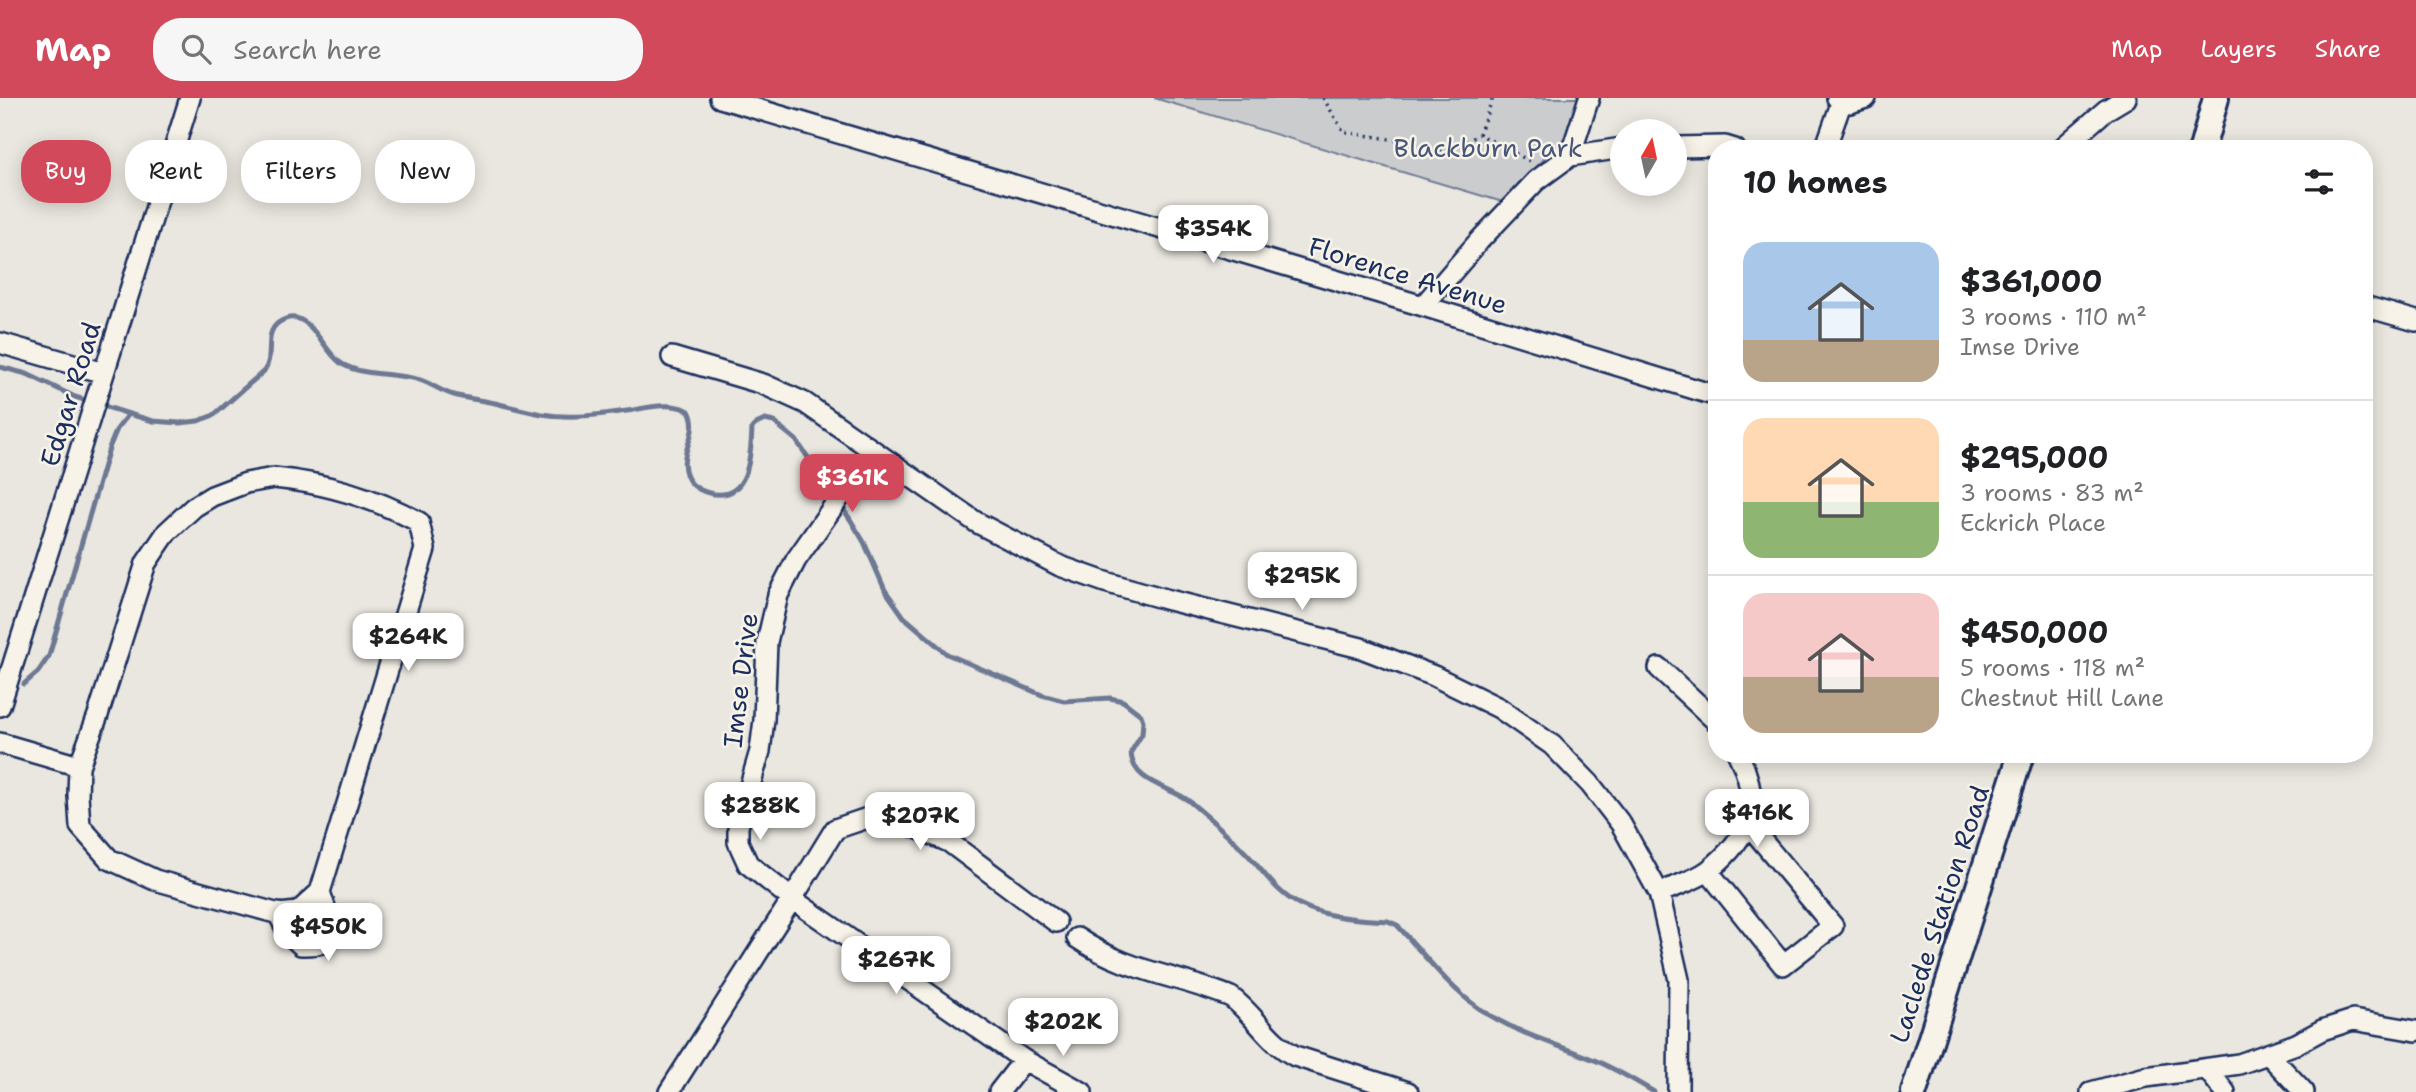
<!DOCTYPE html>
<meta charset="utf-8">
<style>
:root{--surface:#fff;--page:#f6f6f6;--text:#202124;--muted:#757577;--line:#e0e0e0;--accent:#d1495b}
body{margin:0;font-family:"Shantell Sans",sans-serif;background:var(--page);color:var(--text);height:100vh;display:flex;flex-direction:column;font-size:26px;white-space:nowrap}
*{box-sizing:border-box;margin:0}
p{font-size:23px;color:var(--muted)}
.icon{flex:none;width:38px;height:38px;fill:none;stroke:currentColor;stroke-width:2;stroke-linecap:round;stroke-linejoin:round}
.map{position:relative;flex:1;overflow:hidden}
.details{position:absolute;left:1708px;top:42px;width:665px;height:623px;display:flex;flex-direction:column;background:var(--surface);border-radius:28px;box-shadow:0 4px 18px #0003}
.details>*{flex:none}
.guide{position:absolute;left:21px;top:42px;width:665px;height:63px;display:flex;gap:14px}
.needle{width:46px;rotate:9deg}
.buttons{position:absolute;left:1610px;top:21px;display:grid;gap:14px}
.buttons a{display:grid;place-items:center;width:77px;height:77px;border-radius:50%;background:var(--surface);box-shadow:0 4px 18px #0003;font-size:35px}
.price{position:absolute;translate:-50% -60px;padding:0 16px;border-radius:14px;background:#fff;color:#222;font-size:23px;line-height:46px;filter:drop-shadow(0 2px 4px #0008)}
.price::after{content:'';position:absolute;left:50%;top:42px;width:21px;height:16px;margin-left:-10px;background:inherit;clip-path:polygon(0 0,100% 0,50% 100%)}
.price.active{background:var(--accent);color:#fff}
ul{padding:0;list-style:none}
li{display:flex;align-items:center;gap:21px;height:175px;padding:0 35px}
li+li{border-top:2px solid var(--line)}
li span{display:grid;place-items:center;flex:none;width:196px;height:140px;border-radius:21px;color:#555}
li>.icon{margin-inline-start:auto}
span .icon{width:84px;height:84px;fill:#fffc;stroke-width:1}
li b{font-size:30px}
h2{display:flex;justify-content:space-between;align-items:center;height:84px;padding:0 35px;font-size:30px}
.tag{padding:0 24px;border-radius:28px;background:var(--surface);box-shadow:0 4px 18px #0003;font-size:24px;line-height:63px}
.tag.active{background:var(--accent);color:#fff}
header{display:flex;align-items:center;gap:42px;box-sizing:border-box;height:98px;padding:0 35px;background:var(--accent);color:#fff}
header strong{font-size:33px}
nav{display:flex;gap:38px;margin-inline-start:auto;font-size:24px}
.search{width:490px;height:63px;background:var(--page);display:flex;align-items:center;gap:18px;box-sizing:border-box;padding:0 24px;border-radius:28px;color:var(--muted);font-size:26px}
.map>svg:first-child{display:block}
.green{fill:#cbcccd;stroke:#737e96;stroke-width:2}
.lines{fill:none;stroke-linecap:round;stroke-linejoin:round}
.stream{stroke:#6d7892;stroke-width:5}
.minor-casing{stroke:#1b2f5e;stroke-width:24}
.major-casing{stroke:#1b2f5e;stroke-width:30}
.path{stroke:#1b2f5e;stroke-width:3.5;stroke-dasharray:2 5;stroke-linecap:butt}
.minor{stroke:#f7f3e8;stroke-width:19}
.major{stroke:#f7f3e8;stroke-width:24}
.labels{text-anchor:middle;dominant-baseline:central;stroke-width:5;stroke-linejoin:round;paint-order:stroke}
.park-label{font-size:26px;fill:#47567a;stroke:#f7f3e8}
.street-label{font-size:26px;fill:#1b2f5e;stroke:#f7f3e8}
</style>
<header>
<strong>Map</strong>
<div class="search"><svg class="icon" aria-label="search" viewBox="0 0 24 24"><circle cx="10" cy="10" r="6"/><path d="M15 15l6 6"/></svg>Search here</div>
<nav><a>Map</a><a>Layers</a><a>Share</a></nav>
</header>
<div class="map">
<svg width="2416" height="994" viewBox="0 0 2416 994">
<rect width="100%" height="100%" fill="#eae7e0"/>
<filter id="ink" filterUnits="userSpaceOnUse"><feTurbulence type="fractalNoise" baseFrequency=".0143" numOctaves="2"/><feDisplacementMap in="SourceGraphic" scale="14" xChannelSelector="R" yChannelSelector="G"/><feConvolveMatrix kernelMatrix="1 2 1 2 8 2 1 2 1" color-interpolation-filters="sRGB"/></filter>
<g filter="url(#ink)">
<path class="green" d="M1154,0H1580L1569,35L1503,104Z"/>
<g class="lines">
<path class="stream" d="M0,269L27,276L75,299L129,316L153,323L180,325L198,323L214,317L264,273C275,259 263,236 278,225C308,203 323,255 342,266C365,279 395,274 420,282C432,286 442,294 454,297C467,301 482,302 495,305C511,309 526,313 542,316C570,321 599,317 627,313C646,310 672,303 689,313C701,334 678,354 686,376C689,386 698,392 709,395C749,405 751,357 752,330L756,326L765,322L774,324L796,342L850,421L864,444L885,492L904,519L947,556L1042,597L1064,603L1110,600L1123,603L1141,617L1143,623L1142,636L1131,654C1132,685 1169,688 1189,703C1208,719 1228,736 1245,754C1262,771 1276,795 1299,806C1326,820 1358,821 1388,823L1397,827C1423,855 1448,889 1480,911C1515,935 1554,945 1592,961C1614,970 1634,982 1654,994
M24,586L38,574L49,558L109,350L117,331L129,316"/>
<defs>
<path id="minor" d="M720,0L1423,208L1717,298
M1837,0L1850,5L1866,0
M1675,49L1725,48L1735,51
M1825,51L1842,3
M2061,51L2106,12L2126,0
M1570,58L1622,50
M1423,208L1479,143L1536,83L1570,58L1589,0
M2364,208L2416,223
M0,245L104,275
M672,259L763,286L805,305L976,424L1060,468L1105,484L1169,502L1361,550L1434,578L1499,610L1552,647L1590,686L1621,726L1659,795L1679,882L1678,994
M274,380C325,385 373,399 419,424L425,451L320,794L298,814L279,816L155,782L109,761L80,728L78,697L79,668L98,617L146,465L167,434L194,409L212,398L246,385Z
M1659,570L1717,624
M0,608L190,0
M0,645L79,668
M1708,773L1783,867L1833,828L1748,726
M1659,795C1675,788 1696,782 1709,772C1751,738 1763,706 1738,656
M278,815L288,835L301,847C316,847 327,848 333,833L320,794
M1056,824L949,744L882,715L835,731L792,801L1024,962L1082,994
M1077,840C1127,874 1177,877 1231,899C1255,917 1268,944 1295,958L1408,994
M2268,956L2304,994
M2207,971L2225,994
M669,994L792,801L748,766L738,744V729L760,653L764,622L767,544L778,497L796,462L872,353
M999,994L1024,962
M2091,994L2146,979L2239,966L2296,946L2322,932L2353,922L2416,933"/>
<path id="major" d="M2202,51L2216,0
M1914,994L2021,656"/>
</defs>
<use href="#minor" class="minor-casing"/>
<use href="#major" class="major-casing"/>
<path class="path" d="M1323,0L1344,34L1403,43L1415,53C1440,53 1458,51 1479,36L1533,65
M1479,36L1493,0"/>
<use href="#minor" class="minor"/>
<use href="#major" class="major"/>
</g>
</g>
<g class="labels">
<g class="park-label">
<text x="1488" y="49">Blackburn Park</text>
</g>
<g class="street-label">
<text transform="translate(1408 177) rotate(17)">Florence Avenue</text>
<text transform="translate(70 296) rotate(-73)">Edgar Road</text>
<text transform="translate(740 582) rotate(-83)">Imse Drive</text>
<text transform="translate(1939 816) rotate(-72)">Laclede Station Road</text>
</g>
</g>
</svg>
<div class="buttons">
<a><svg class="needle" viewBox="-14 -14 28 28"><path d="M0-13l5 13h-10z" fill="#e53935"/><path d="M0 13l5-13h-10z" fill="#757577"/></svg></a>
</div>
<b class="price" style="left:1213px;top:167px">$354K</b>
<b class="price active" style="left:852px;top:416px">$361K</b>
<b class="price" style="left:1302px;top:514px">$295K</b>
<b class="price" style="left:408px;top:575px">$264K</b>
<b class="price" style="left:760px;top:744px">$288K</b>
<b class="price" style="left:1757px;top:751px">$416K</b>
<b class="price" style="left:920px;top:754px">$207K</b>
<b class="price" style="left:328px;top:865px">$450K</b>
<b class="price" style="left:896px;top:898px">$267K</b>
<b class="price" style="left:1063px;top:960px">$202K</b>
<div class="guide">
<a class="tag active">Buy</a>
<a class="tag">Rent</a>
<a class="tag">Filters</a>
<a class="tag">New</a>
</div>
<section class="details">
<h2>10 homes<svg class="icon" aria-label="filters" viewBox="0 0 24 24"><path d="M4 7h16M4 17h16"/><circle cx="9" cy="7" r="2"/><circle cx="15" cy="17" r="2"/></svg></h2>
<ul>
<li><span style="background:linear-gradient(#a9c7e8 70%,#b9a48a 0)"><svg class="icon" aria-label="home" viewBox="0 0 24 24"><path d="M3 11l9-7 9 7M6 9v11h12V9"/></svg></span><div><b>$361,000</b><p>3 rooms · 110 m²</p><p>Imse Drive</p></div></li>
<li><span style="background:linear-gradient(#ffd9b3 60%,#8fb573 0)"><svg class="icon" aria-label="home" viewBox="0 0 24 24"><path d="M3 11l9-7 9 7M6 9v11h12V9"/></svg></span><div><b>$295,000</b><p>3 rooms · 83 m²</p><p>Eckrich Place</p></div></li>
<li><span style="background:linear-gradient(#f6c9c9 60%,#b9a48a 0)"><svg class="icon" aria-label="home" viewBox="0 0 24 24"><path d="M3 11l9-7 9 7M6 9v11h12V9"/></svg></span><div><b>$450,000</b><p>5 rooms · 118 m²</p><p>Chestnut Hill Lane</p></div></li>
</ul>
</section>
</div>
